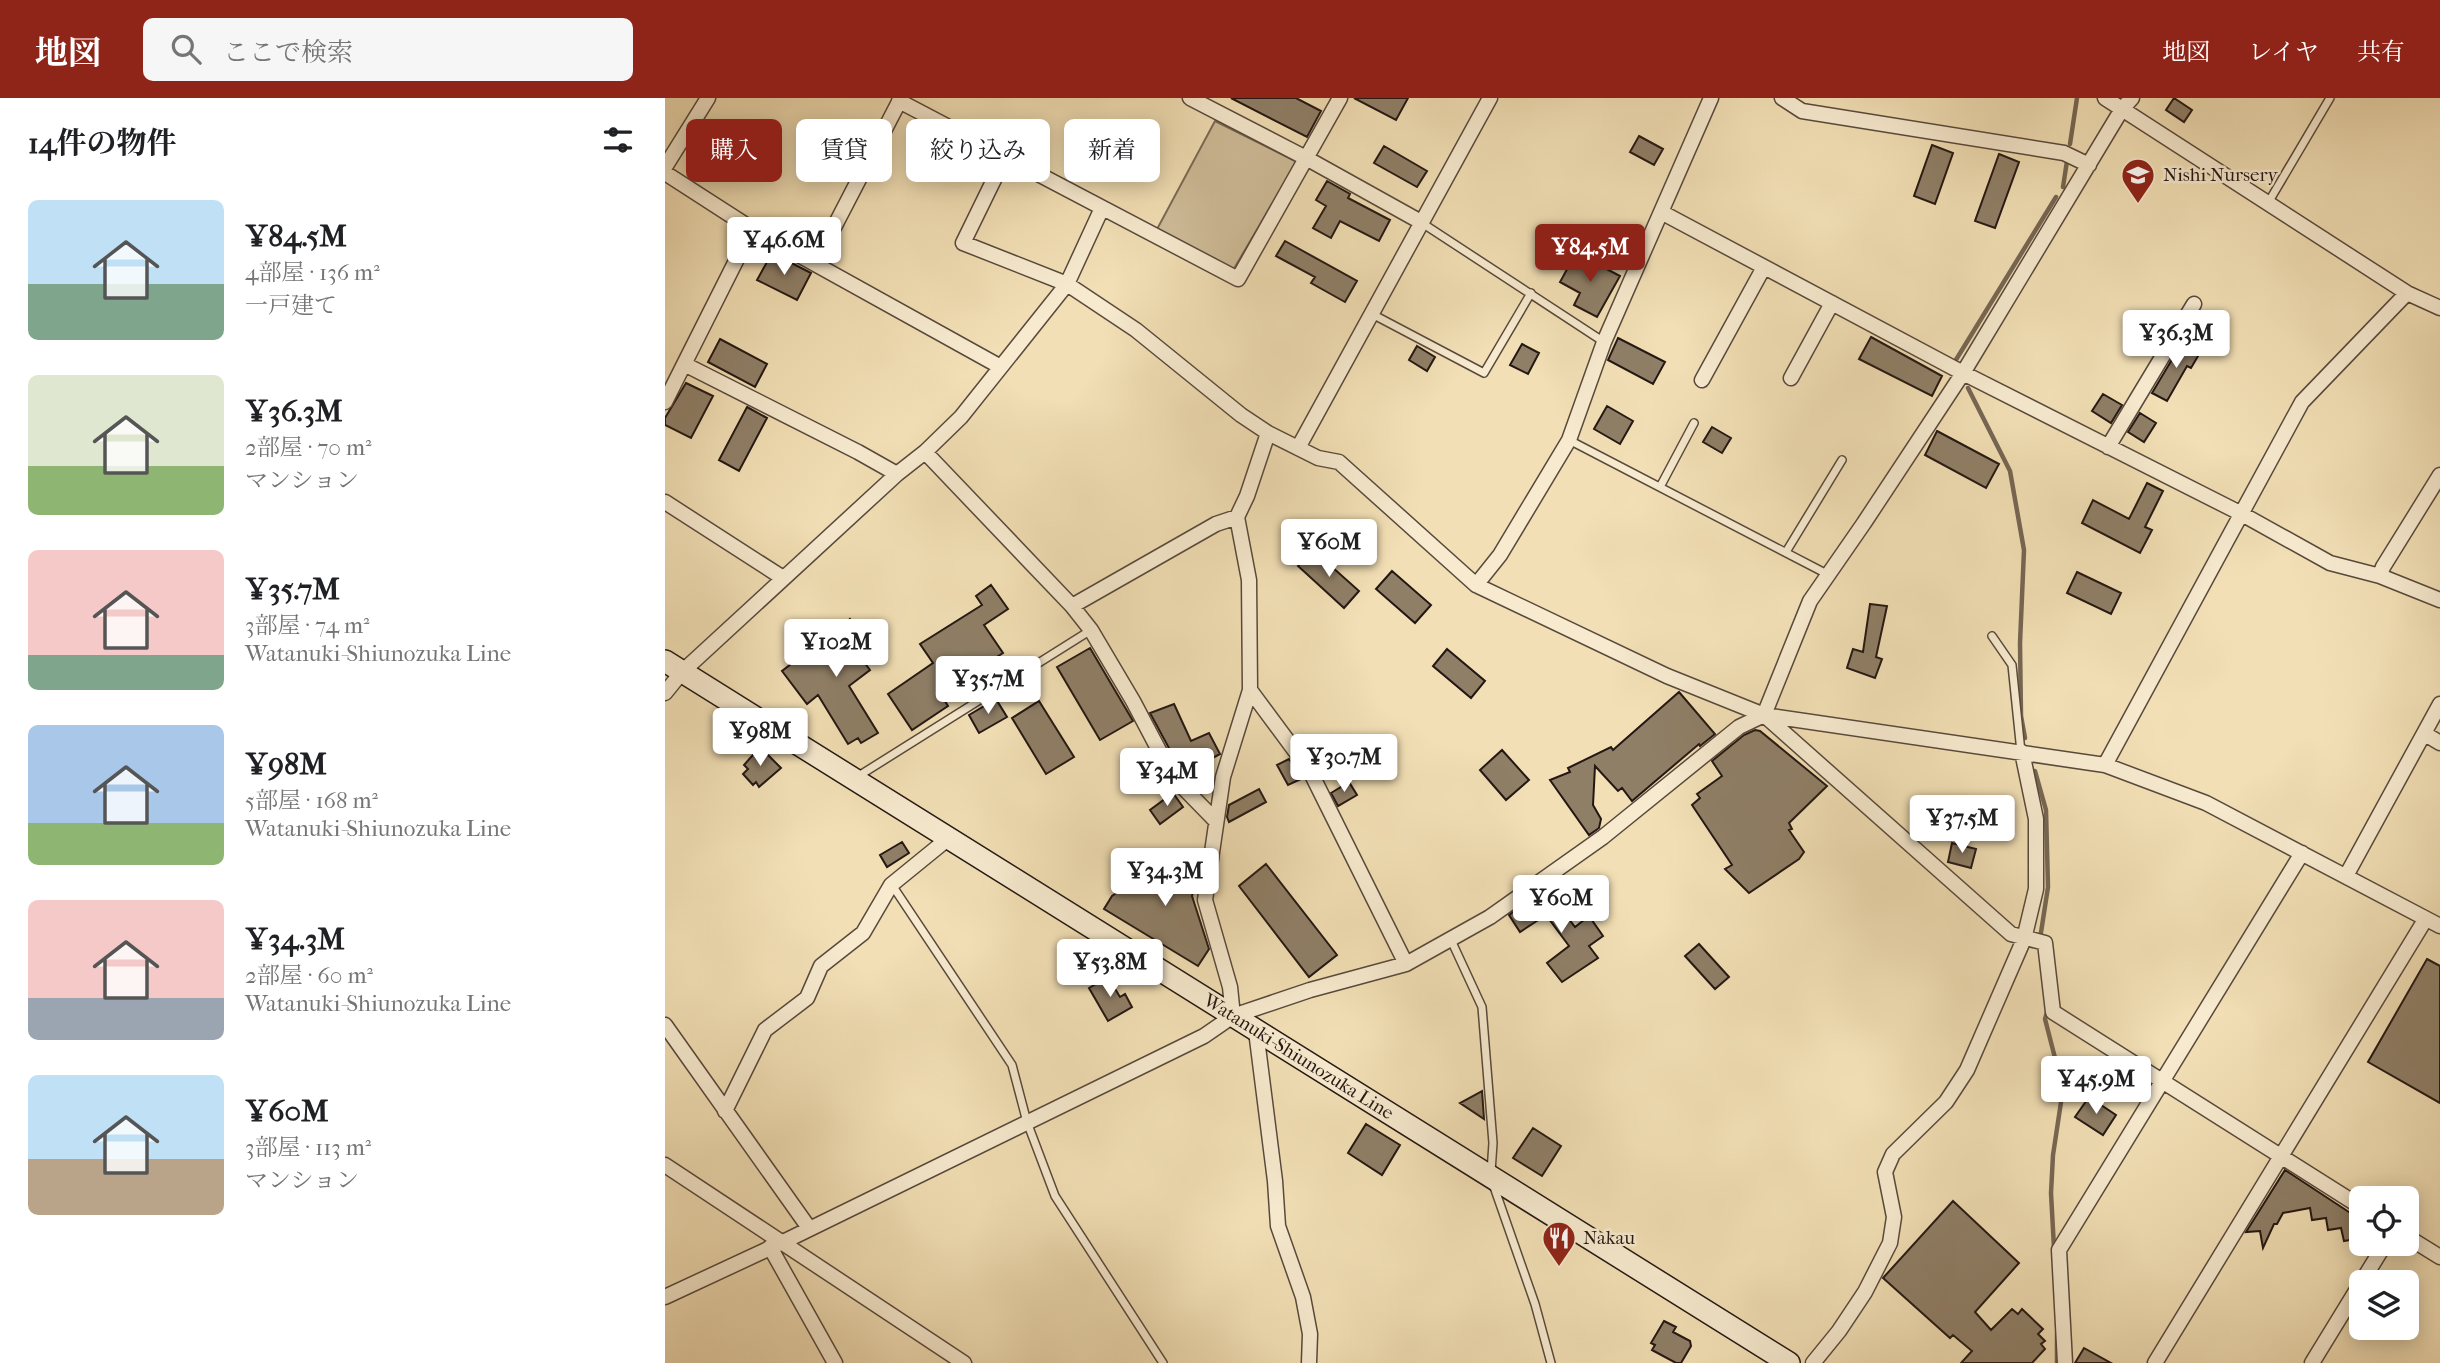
<!DOCTYPE html>
<html lang="ja">
<meta charset="utf-8">
<style>
:root{--surface:#fff;--page:#f6f6f6;--text:#202124;--muted:#757577;--accent:#8f2418}
body{margin:0;font-family:"IM FELL French Canon","Noto Serif JP",serif;background:var(--page);color:var(--text);height:100vh;display:flex;flex-direction:column;font-size:26px;white-space:nowrap}
*{box-sizing:border-box;margin:0}
p{font-size:23px;color:var(--muted)}
.icon{flex:none;width:38px;height:38px;fill:none;stroke:currentColor;stroke-width:2;stroke-linecap:round;stroke-linejoin:round}
.map{position:relative;flex:1;overflow:hidden}
.drawer{display:flex;flex-direction:column;background:var(--surface);width:665px}
.drawer>*{flex:none}
.top-card{position:absolute;left:21px;top:21px;width:665px;height:63px;display:flex;gap:14px}
.fabs{position:absolute;left:1684px;top:1088px;display:grid;gap:14px}
.fabs a{display:grid;place-items:center;width:70px;height:70px;border-radius:10px;background:var(--surface);box-shadow:0 4px 18px #0003;font-size:35px}
.price{position:absolute;translate:-50% -60px;padding:0 16px;border-radius:7px;background:#fff;color:#222;font-size:23px;line-height:46px;filter:drop-shadow(0 2px 4px #0008)}
.price::after{content:'';position:absolute;left:50%;top:42px;width:21px;height:16px;margin-left:-10px;background:inherit;clip-path:polygon(0 0,100% 0,50% 100%)}
.price.current{background:var(--accent);color:#fff}
ul{padding:0;list-style:none}
li{display:flex;align-items:center;gap:21px;height:175px;padding:0 28px}
li span{display:grid;place-items:center;flex:none;width:196px;height:140px;border-radius:10px;color:#555}
li>.icon{margin-inline-start:auto}
span .icon{width:84px;height:84px;fill:#fffc;stroke-width:1}
li b{font-size:30px}
h2{display:flex;justify-content:space-between;align-items:center;height:84px;padding:0 28px;font-size:30px}
.pill{padding:0 24px;border-radius:10px;background:var(--surface);box-shadow:0 4px 18px #0003;font-size:24px;line-height:63px}
.pill.current{background:var(--accent);color:#fff}
header{display:flex;align-items:center;gap:42px;box-sizing:border-box;height:98px;padding:0 35px;background:var(--accent);color:#fff}
header strong{font-size:33px}
nav{display:flex;gap:38px;margin-inline-start:auto;font-size:24px}
.search{width:490px;height:63px;background:var(--page);display:flex;align-items:center;gap:18px;box-sizing:border-box;padding:0 24px;border-radius:10px;color:var(--muted);font-size:26px}
main{display:flex;flex:1;min-height:0}
.map>svg:first-child{display:block}
.green{fill:#cfbd99;stroke:#7a6a56;stroke-width:2}
.lines{fill:none;stroke-linecap:round;stroke-linejoin:round}
.stream{stroke:#766653;stroke-width:4.5}
.building{fill:#8f7f67;stroke:#241713;stroke-width:2}
.lane-casing{stroke:#58493c;stroke-width:10}
.street-casing{stroke:#58493c;stroke-width:17}
.secondary-casing{stroke:#241713;stroke-width:24}
.lane{stroke:#f7eacf;stroke-width:7}
.street{stroke:#f7eacf;stroke-width:14}
.secondary{stroke:#f7eacf;stroke-width:21}
.labels{text-anchor:middle;dominant-baseline:central;stroke-width:5;stroke-linejoin:round;paint-order:stroke}
.poi-label{font-size:19px;fill:#241713;stroke:#f7eacf;text-anchor:start}
.street-label{font-size:19px;fill:#241713;stroke:#f7eacf}
</style>
<header>
<strong>地図</strong>
<div class="search"><svg class="icon" aria-label="search" viewBox="0 0 24 24"><circle cx="10" cy="10" r="6"/><path d="M15 15l6 6"/></svg>ここで検索</div>
<nav><a>地図</a><a>レイヤ</a><a>共有</a></nav>
</header>
<main>
<section class="drawer">
<h2>14件の物件<svg class="icon" aria-label="filters" viewBox="0 0 24 24"><path d="M4 7h16M4 17h16"/><circle cx="9" cy="7" r="2"/><circle cx="15" cy="17" r="2"/></svg></h2>
<ul>
<li><span style="background:linear-gradient(#bfe0f5 60%,#7fa58c 0)"><svg class="icon" aria-label="home" viewBox="0 0 24 24"><path d="M3 11l9-7 9 7M6 9v11h12V9"/></svg></span><div><b>¥84.5M</b><p>4部屋 · 136 m²</p><p>一戸建て</p></div></li>
<li><span style="background:linear-gradient(#dfe7d0 65%,#8fb573 0)"><svg class="icon" aria-label="home" viewBox="0 0 24 24"><path d="M3 11l9-7 9 7M6 9v11h12V9"/></svg></span><div><b>¥36.3M</b><p>2部屋 · 70 m²</p><p>マンション</p></div></li>
<li><span style="background:linear-gradient(#f6c9c9 75%,#7fa58c 0)"><svg class="icon" aria-label="home" viewBox="0 0 24 24"><path d="M3 11l9-7 9 7M6 9v11h12V9"/></svg></span><div><b>¥35.7M</b><p>3部屋 · 74 m²</p><p>Watanuki-Shiunozuka Line</p></div></li>
<li><span style="background:linear-gradient(#a9c7e8 70%,#8fb573 0)"><svg class="icon" aria-label="home" viewBox="0 0 24 24"><path d="M3 11l9-7 9 7M6 9v11h12V9"/></svg></span><div><b>¥98M</b><p>5部屋 · 168 m²</p><p>Watanuki-Shiunozuka Line</p></div></li>
<li><span style="background:linear-gradient(#f6c9c9 70%,#9aa5b1 0)"><svg class="icon" aria-label="home" viewBox="0 0 24 24"><path d="M3 11l9-7 9 7M6 9v11h12V9"/></svg></span><div><b>¥34.3M</b><p>2部屋 · 60 m²</p><p>Watanuki-Shiunozuka Line</p></div></li>
<li><span style="background:linear-gradient(#bfe0f5 60%,#b9a48a 0)"><svg class="icon" aria-label="home" viewBox="0 0 24 24"><path d="M3 11l9-7 9 7M6 9v11h12V9"/></svg></span><div><b>¥60M</b><p>3部屋 · 113 m²</p><p>マンション</p></div></li>
</ul>
</section>
<div class="map">
<svg width="1775" height="1265" viewBox="0 0 1775 1265">
<rect width="100%" height="100%" fill="#f2dfb5"/>
<filter id="stains"><feTurbulence type="fractalNoise" baseFrequency=".00286" numOctaves="4"/><feColorMatrix values="0 0 0 0 .2 0 0 0 0 .09 0 0 0 0 .02 0 0 0 .5 -.17"/></filter>
<radialGradient id="worn" r=".72"><stop offset=".6" stop-color="#630" stop-opacity="0"/><stop offset="1" stop-color="#630" stop-opacity=".3"/></radialGradient>
<path class="green" d="M550,23L632,64L567,174L491,133Z"/>
<g class="lines">
<path class="stream" d="M1405,46L1412,0
M1398,89L1402,63
M1289,265L1391,99
M1303,290L1345,373L1359,452L1355,545L1356,618L1360,640
M1370,673L1381,712L1383,789L1375,841
M1383,911L1380,921L1398,991L1388,1057L1386,1095L1389,1150
M1392,1236V1265"/>
</g>
<path class="building" d="M566,0H631L656,13L642,39Z
M689,0H743L731,22Z
M1509,0L1527,12L1519,24L1501,12Z
M974,38L998,51L989,67L965,54Z
M1267,47L1288,55L1270,106L1249,98Z
M719,48L762,73L752,89L709,65Z
M1334,56L1354,64L1330,130L1310,123Z
M662,83L685,96L683,100L725,122L714,143L675,123L666,140L648,130L661,108L651,102Z
M620,143L692,183L680,204L646,185L650,179L611,158Z
M107,155L146,175L132,202L92,182Z
M911,155L955,178L932,219L909,207L915,195L895,184Z
M1206,239L1277,278L1267,298L1194,261Z
M953,240L1000,264L988,286L943,262Z
M55,241L102,266L90,289L43,264Z
M1518,243L1536,253L1526,270L1522,268L1502,303L1487,295Z
M857,246L874,255L863,276L845,267Z
M752,248L770,259L762,273L744,262Z
M21,285L48,298L26,340L0,327V320Z
M1438,296L1457,307L1446,325L1427,313Z
M942,308L968,323L955,346L929,331Z
M82,309L102,320L74,373L54,362Z
M1475,315L1491,325L1479,344L1463,334Z
M1047,329L1066,340L1057,355L1038,344Z
M1272,333L1334,366L1321,390L1260,357Z
M1482,385L1498,393L1480,429L1487,432L1475,455L1417,425L1428,402L1464,421Z
M648,452L694,493L679,510L633,468Z
M727,473L766,507L750,525L711,491Z
M1412,474L1456,495L1446,516L1402,495Z
M326,487L343,511L319,527L338,555L275,595L283,608L247,632L223,596L268,565L255,546L317,507L311,498Z
M1205,506L1222,508L1211,559L1217,561L1210,580L1182,570L1188,551L1198,554Z
M185,521L210,555L199,564L205,572L184,588L213,635L196,645L193,640L183,646L153,597L142,606L117,573Z
M425,550L468,623L435,642L392,569Z
M782,551L820,583L806,600L768,568Z
M1014,594L1050,636L1035,648L1034,646L967,703L957,690L953,693L930,668L928,707L936,721L934,730L924,737L885,682L905,674L903,670L946,649L948,652Z
M331,601L342,619L314,635L304,617Z
M374,603L409,659L381,676L347,620Z
M509,606L526,643L544,635L555,656L518,676L485,615Z
M1090,632L1095,633L1162,688L1124,725L1127,731L1124,732L1139,754L1134,761L1084,795L1060,771L1067,767L1027,707L1035,700L1032,696L1057,678L1047,663L1079,637Z
M95,649L116,670L94,689L91,684L88,687L78,676L83,671L79,667Z
M837,652L864,682L841,702L815,672Z
M624,661L638,680L623,687L612,667Z
M684,684L692,697L673,708L666,695Z
M594,691L601,704L564,724L562,719L564,707Z
M508,695L518,709L495,726L485,712Z
M237,744L244,755L222,769L215,757Z
M1287,745L1311,751L1306,770L1283,764Z
M519,756L533,777L527,798L544,851L533,868L439,811L447,798L499,763L501,767Z
M601,766L672,857L644,879L574,788Z
M880,792L895,816L898,813L910,829L924,818L938,838L924,848L933,860L897,884L882,865L904,848L881,817L855,834L844,817Z
M1034,846L1064,879L1050,891L1020,858Z
M1762,861L1775,868V1005L1703,964Z
M443,879L455,899L460,896L467,909L443,923L424,890Z
M817,993L819,1021L795,1005Z
M1424,999L1451,1017L1438,1037L1410,1019Z
M701,1026L735,1047L717,1077L683,1055Z
M868,1030L896,1048L877,1078L848,1060Z
M1620,1072L1696,1122V1140L1679,1143L1676,1130L1663,1132L1661,1120L1647,1122L1645,1110L1618,1115L1612,1126H1609L1598,1150L1595,1133L1581,1134Z
M1288,1103L1354,1165L1310,1214L1326,1232L1347,1211L1353,1216L1357,1211L1378,1231L1373,1236L1380,1243L1376,1246L1380,1251L1367,1265H1296L1307,1253L1288,1237L1285,1240L1218,1180Z
M999,1223L1011,1229L1008,1234L1025,1243L1026,1248L1016,1265H1011L987,1252L990,1247L986,1245Z
M1419,1250L1446,1265H1410Z"/>
<g class="lines">
<defs>
<path id="lane" d="M1603,105L1665,0
M757,125L939,244
M707,216L819,275L866,195
M904,342L1162,476
M995,389L1029,325
M1121,454L1177,362
M1327,538L1347,567L1356,654
M192,679L426,532
M227,787L347,967L362,1024L390,1098L498,1265
M786,842L817,909L828,1045L826,1074
M828,1086L870,1206L886,1265"/>
<path id="street" d="M525,0L641,60L756,124
M1117,0L1137,13L1399,55L1424,67
M1440,0L1742,195L1775,210
M234,3L573,181L675,0
M340,59L298,145L402,186L471,232L576,317L603,335L653,360L674,364L811,487L1002,578L1099,617L1440,667L1541,705L1775,828
M0,69L43,0
M0,75L87,131L334,268
M996,114L1298,275L1575,415L1665,465L1715,478L1775,502
M150,166L236,0
M21,267L193,354L232,376
M1126,280L1167,205
M1037,282L1099,169
M0,304L87,131
M1443,349L1529,206
M633,350L825,0
M260,354L407,508L426,532L468,603L508,679L550,722
M0,404L118,480
M1715,478L1718,469L1775,377
M811,487L835,457L904,342L939,244L1046,0
M407,508L551,426L572,419
M585,592L645,673L741,866
M0,595L17,574L232,376L260,354L296,319L402,186L437,110
M1099,617L1346,836L1380,845L1388,914L1696,1109
M1760,636L1775,645
M1440,667L1637,304L1742,195
M1681,778L1775,606
M568,918L565,889L540,802L558,679L585,592L584,482L572,419L582,398L603,335
M0,927L144,1130
M591,933L610,1083L613,1128L638,1199L645,1236L644,1265
M60,1013L100,932L142,900L156,868L198,835L226,787L285,739
M0,1067L299,1265
M1741,1138L1775,1159
M105,1149L170,1265
M1696,1185L1720,1146
M0,1199L118,1144L539,938L568,918L645,892L741,866L825,819L938,739L1074,629L1099,617L1145,503L1199,425L1298,275L1457,11L1467,0
M1148,1265L1174,1233L1200,1194L1225,1145L1229,1119L1220,1074L1228,1056L1281,1004L1302,972L1359,841L1371,791V721L1357,654
M1400,1265L1394,1152L1637,755
M1490,1265L1760,822
M1647,1265L1696,1185"/>
<g id="secondary">
<path id="s1" d="M0,563L1124,1265"/>
</g>
</defs>
<use href="#lane" class="lane-casing"/>
<use href="#street" class="street-casing"/>
<use href="#secondary" class="secondary-casing"/>
<use href="#lane" class="lane"/>
<use href="#street" class="street"/>
<use href="#secondary" class="secondary"/>
</g>
<defs>
<symbol id="school-pin" viewBox="-11 -11 22 30"><path d="M0 17L-7.5 6A9.5 9.5 0 1 1 7.5 6Z" fill="#8f2418" stroke="#f7eacf"/><path d="M0-5L7-2L0 1L-7-2ZM-4 1L0 2.5L4 1V4Q0 6-4 4Z" fill="#fff"/></symbol>
<symbol id="restaurant-pin" viewBox="-11 -11 22 30"><path d="M0 17L-7.5 6A9.5 9.5 0 1 1 7.5 6Z" fill="#8f2418" stroke="#f7eacf"/><path d="M-5-6h1v4h1v-4h1v4h1v-4h1v5L-1.5 .5V6h-2V.5L-5-1ZM5-6V6H3V1.5H1.5Q1.5-4 5-6Z" fill="#fff"/></symbol>
</defs>
<g fill-rule="evenodd">
<use href="#school-pin" x="1454" y="58" width="38" height="52"/>
<use href="#restaurant-pin" x="875" y="1121" width="38" height="52"/>
</g>
<g class="labels">
<g class="poi-label">
<text x="1498" y="77">Nishi Nursery</text>
<text x="918" y="1140">Nakau</text>
</g>
<g class="street-label">
<text stroke="none"><textPath href="#s1" startOffset="747">Watanuki-Shiunozuka Line</textPath></text>
</g>
</g>
<rect width="100%" height="100%" filter="url(#stains)"/>
<rect width="100%" height="100%" fill="url(#worn)"/>
</svg>
<div class="fabs">
<a><svg class="icon" aria-label="locate" viewBox="0 0 24 24"><circle cx="12" cy="12" r="6"/><path d="M12 2v4M12 18v4M2 12h4M18 12h4"/></svg></a>
<a><svg class="icon" aria-label="layers" viewBox="0 0 24 24"><path d="M12 4l9 5-9 5-9-5zM3 14l9 5 9-5"/></svg></a>
</div>
<b class="price" style="left:119px;top:179px">¥46.6M</b>
<b class="price current" style="left:925px;top:186px">¥84.5M</b>
<b class="price" style="left:1511px;top:272px">¥36.3M</b>
<b class="price" style="left:664px;top:481px">¥60M</b>
<b class="price" style="left:171px;top:581px">¥102M</b>
<b class="price" style="left:323px;top:618px">¥35.7M</b>
<b class="price" style="left:95px;top:670px">¥98M</b>
<b class="price" style="left:679px;top:696px">¥30.7M</b>
<b class="price" style="left:502px;top:710px">¥34M</b>
<b class="price" style="left:1297px;top:757px">¥37.5M</b>
<b class="price" style="left:500px;top:810px">¥34.3M</b>
<b class="price" style="left:896px;top:837px">¥60M</b>
<b class="price" style="left:445px;top:901px">¥53.8M</b>
<b class="price" style="left:1431px;top:1018px">¥45.9M</b>
<div class="top-card">
<a class="pill current">購入</a>
<a class="pill">賃貸</a>
<a class="pill">絞り込み</a>
<a class="pill">新着</a>
</div>
</div>
</main>
